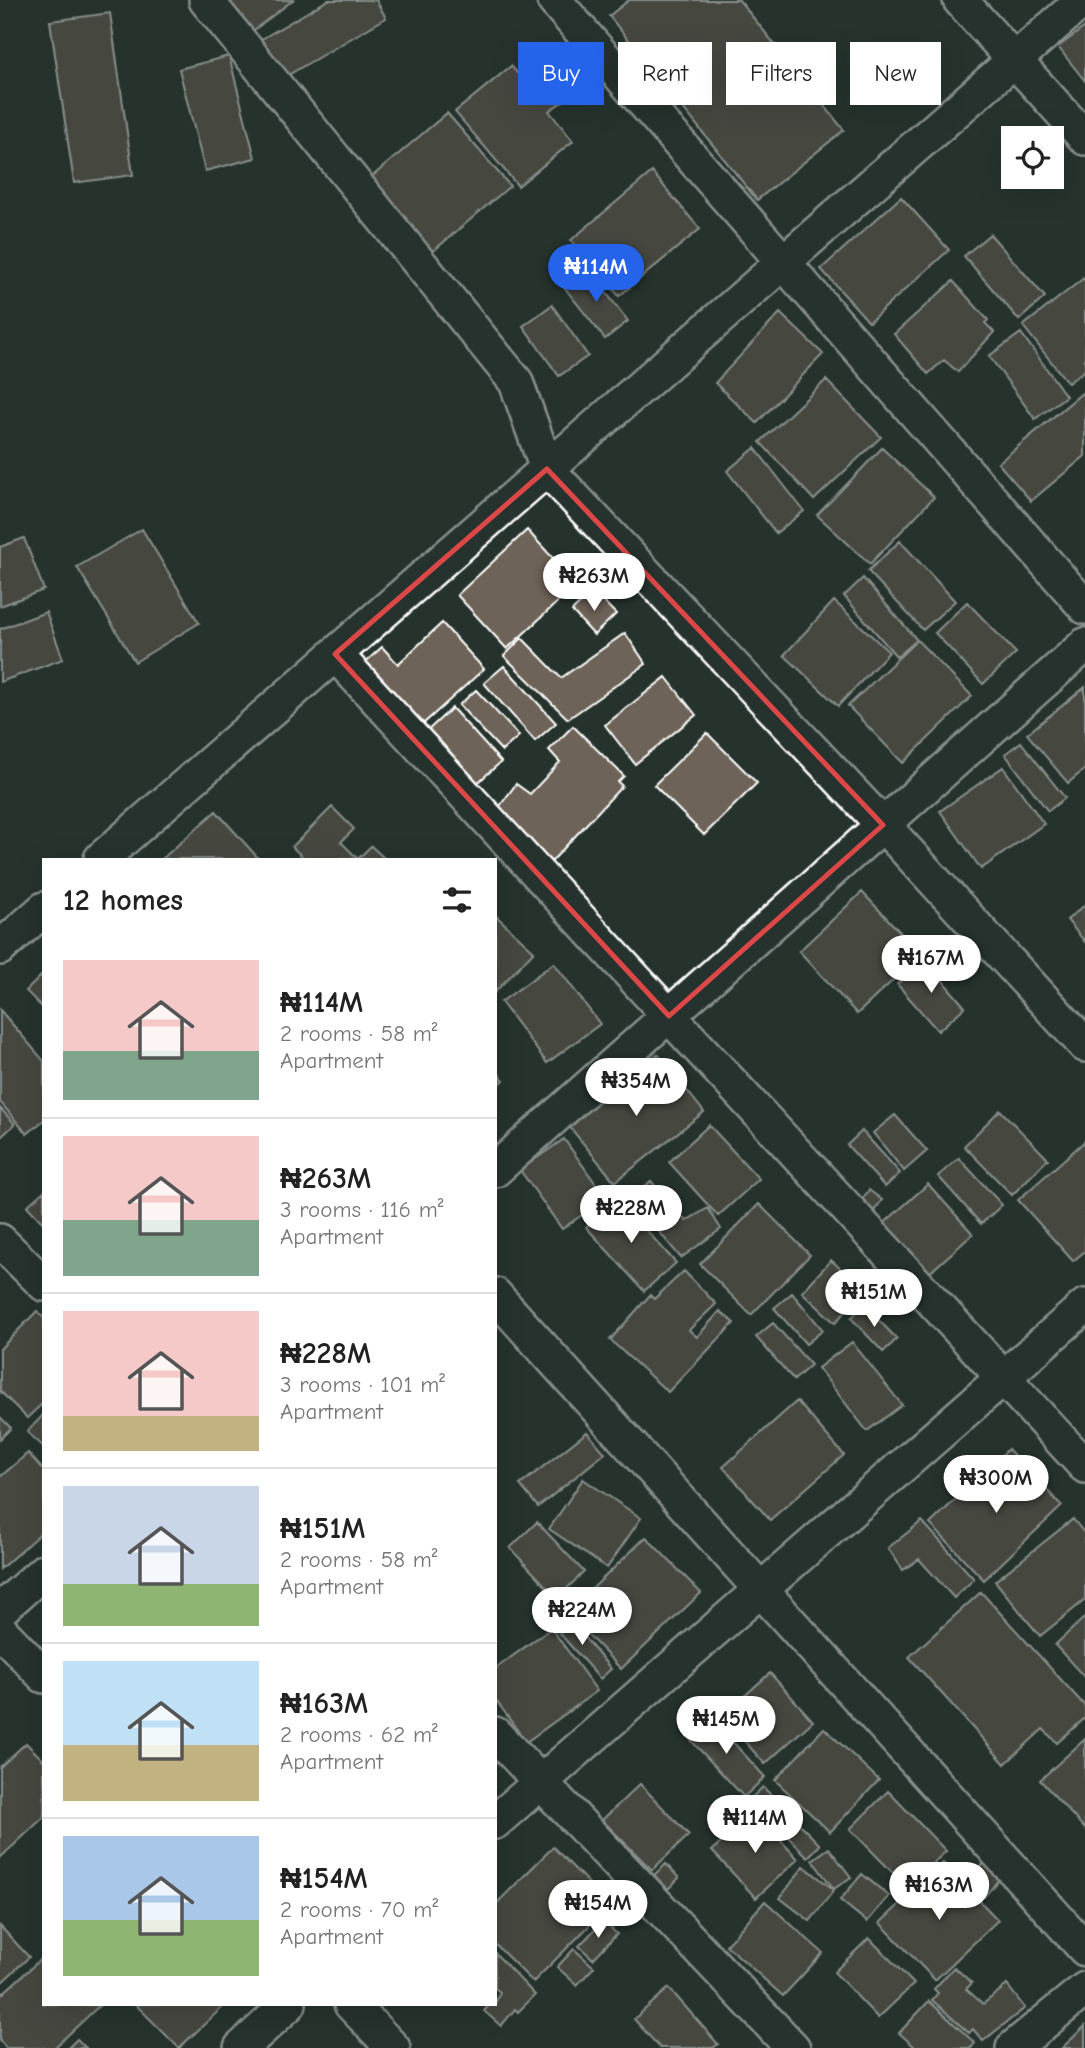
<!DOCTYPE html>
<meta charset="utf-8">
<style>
:root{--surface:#fff;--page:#f6f6f6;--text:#222;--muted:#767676;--line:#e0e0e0;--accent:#2563eb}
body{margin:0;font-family:"Comic Neue",sans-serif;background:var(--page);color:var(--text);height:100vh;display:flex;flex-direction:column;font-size:26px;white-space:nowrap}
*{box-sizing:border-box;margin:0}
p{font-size:23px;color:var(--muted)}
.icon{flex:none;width:38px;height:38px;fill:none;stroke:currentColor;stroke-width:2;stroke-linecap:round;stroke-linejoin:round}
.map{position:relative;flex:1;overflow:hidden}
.side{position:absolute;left:42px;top:858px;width:455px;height:1148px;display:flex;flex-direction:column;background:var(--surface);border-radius:0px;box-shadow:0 7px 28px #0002}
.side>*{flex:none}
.guide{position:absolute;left:518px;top:42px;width:462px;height:63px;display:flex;gap:14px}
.buttons{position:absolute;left:1001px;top:126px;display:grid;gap:14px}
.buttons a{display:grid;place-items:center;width:63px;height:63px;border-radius:0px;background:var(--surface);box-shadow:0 7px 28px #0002;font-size:35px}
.price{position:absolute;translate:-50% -60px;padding:0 16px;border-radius:24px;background:#fff;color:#222;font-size:23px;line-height:46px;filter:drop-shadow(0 2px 4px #0008)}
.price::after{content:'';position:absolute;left:50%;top:42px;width:21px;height:16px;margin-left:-10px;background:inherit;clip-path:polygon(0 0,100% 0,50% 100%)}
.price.current{background:var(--accent);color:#fff}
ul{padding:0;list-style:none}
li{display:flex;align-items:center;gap:21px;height:175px;padding:0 21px}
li+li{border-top:2px solid var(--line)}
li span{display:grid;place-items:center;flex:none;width:196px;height:140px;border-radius:0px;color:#555}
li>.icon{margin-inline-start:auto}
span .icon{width:84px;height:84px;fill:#fffc;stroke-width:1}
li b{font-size:30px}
h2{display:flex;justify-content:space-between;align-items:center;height:84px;padding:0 21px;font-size:30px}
.tag{padding:0 24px;border-radius:0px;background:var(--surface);box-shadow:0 7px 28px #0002;font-size:24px;line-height:63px}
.tag.current{background:var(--accent);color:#fff}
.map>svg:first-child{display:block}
.building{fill:#6e6358;stroke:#fff;stroke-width:2}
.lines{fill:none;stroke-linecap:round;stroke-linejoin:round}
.minor-casing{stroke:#fff;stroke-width:38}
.minor{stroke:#26332d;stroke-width:33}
.marked{fill:none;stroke:#dc4848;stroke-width:5;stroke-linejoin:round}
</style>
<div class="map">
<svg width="1085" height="2048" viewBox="0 0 1085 2048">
<rect width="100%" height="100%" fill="#26332d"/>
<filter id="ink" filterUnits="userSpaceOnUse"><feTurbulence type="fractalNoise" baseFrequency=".0143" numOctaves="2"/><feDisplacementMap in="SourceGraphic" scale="14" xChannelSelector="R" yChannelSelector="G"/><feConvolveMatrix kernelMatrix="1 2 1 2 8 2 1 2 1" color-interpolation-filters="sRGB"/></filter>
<g filter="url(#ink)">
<path class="building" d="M219,0H293L246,36Z
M328,0H376L386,18L283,78L260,40Z
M629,0H739L844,130L757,200L609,16Z
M110,13L133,175L74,183L50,21Z
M1085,27V81L1058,47Z
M229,56L255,158L205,171L179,69Z
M511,66L526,83L544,70L566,99L549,111L573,141L518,186L455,112Z
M447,113L510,186L432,252L369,179Z
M652,172L700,229L619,296L571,240Z
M901,197L949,250L869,322L821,269Z
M990,234L1045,297L1019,320L964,256Z
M587,268L628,321L605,339L564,287Z
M1085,277V370L1068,383L1023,326Z
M953,281L988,320L985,323L994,332L958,372L944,360L928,374L894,334Z
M552,305L588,356L559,376L523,326Z
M780,313L823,354L757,423L715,383Z
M1021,333L1066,396L1035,419L989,356Z
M826,380L881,437L814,500L760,442Z
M1082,393L1085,397V456L1031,501L998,463Z
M755,448L804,511L776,533L727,471Z
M882,448L934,497L870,564L817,515Z
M142,529L199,623L135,662L77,567Z
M527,530L577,584L507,649L457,595Z
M24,538L44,590L0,606V547Z
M900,541L955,601L923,630L868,571Z
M863,578L917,640L897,657L844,596Z
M593,591L616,614L594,635L572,611Z
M834,601L889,652L838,706L784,655Z
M967,602L1016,653L983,684L935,633Z
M46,612L63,659L0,682V629Z
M442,623L484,669L423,724L401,700L396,704L361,666L382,647L398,664Z
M625,633L646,664L568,719L504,656L522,638L561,678Z
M917,640L972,696L903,763L848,706Z
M504,666L556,723L535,741L484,683Z
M666,677L696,715L635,764L605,725Z
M1085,687V769L1068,783L1027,734Z
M476,690L519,736L502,751L459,705Z
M452,708L501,762L475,785L426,732Z
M573,726L624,776L618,782L622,786L551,862L494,814L516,784L530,794L560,762L549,750Z
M707,733L757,783L704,835L654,785Z
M1021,742L1065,798L1048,811L1005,754Z
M1003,767L1044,824L981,869L940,811Z
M332,807L354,829L341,842L358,859L371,846L385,859H305L292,847Z
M216,811L259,859H162Z
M862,892L921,954L857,1014L799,951Z
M1085,905V942L1067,920Z
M495,915L534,951L495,992Z
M925,960L965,1007L938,1031L897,984Z
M554,963L600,1024L547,1063L501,1002Z
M44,973V1009L26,991Z
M0,1010L44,1061V1120L27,1134L0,1102Z
M658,1054L704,1112L615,1182L568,1125Z
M495,1070L504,1080L495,1088Z
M0,1108L15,1124L0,1138Z
M1000,1110L1048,1159L1012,1195L964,1146Z
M895,1115L927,1151L904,1171L873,1133Z
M709,1125L759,1179L718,1216L669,1162Z
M862,1131L900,1173L885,1187L847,1145Z
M564,1139L606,1198L562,1229L520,1170Z
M1085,1141V1251L1073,1261L1018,1200Z
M959,1158L1002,1205L981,1224L938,1176Z
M651,1181L686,1221L708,1208L721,1229L681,1258L631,1198Z
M928,1184L973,1234L927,1275L882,1225Z
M869,1190L882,1200L871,1215L858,1205Z
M44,1191V1224L27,1206Z
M618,1199L676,1263L644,1291L586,1227Z
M759,1204L810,1255L751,1315L700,1264Z
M831,1260L864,1290L835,1323L802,1292Z
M684,1271L716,1304L689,1330L697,1337L720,1311L734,1323L668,1392L610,1340L650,1295L654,1299Z
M792,1293L823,1330L806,1344L774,1308Z
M864,1305L897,1339L883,1352L851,1318Z
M37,1311L44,1318V1402L27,1418L0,1391V1349Z
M773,1323L811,1365L794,1380L756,1337Z
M852,1342L902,1405L867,1431L818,1368Z
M797,1401L844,1455L770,1520L723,1467Z
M44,1414V1447L27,1432Z
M0,1417L11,1428L0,1439Z
M587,1432L605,1453L538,1507L520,1485Z
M1008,1449L1062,1506L984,1580L930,1524Z
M28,1453L44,1471V1530L0,1569V1477Z
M583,1479L641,1518L607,1568L549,1529Z
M1073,1519L1085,1534V1600L1040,1636L995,1581Z
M922,1521L974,1579L954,1598L919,1559L903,1570L888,1548Z
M537,1522L584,1572L557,1598L510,1548Z
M646,1537L701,1593L621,1669L567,1613Z
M981,1592L1085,1706V1718L1057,1743L1043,1729L1005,1764L909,1657Z
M566,1616L611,1669L600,1679L554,1627Z
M1085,1617V1678L1055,1645Z
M551,1628L597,1691L526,1742L495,1699V1669Z
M770,1673L813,1721L765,1764L722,1716Z
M708,1715L765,1777L744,1797L686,1735Z
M824,1728L879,1780L830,1832L775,1780Z
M1085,1739V1829L1040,1780Z
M26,1743L44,1761V1817L0,1858V1767Z
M640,1784L689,1835L652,1870L602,1820Z
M763,1787L820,1845L808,1857L750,1799Z
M888,1791L946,1851L908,1888L850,1829Z
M754,1812L798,1859L756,1898L712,1851Z
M553,1847L610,1905L533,1982L495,1944V1905Z
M829,1848L851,1877L834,1889L812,1860Z
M986,1861L1002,1876L984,1897L967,1883Z
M943,1863L998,1920L935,1980L880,1923Z
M666,1864L679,1878L668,1889L654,1875Z
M804,1866L834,1890L810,1921L780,1898Z
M862,1874L889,1896L867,1922L840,1900Z
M621,1900L632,1910L616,1926L606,1915Z
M765,1901L823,1953L783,1996L726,1945Z
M603,1921L617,1934L593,1959L579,1946Z
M0,1926L29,1957L0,1984Z
M869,1938L914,1984L878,2018L834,1972Z
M574,1949L594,1967L577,1985L557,1967Z
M495,1953L535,1995L518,2012L515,2009L501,2026L484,2011L490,2004H495L500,1992L495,1988Z
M44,1956V2004L100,2005L54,2048H6L0,2041V1996Z
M954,1967L972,1983L966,1989L983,2004L1007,1985L1025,2008L983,2041L973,2029L969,2033L932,2000L938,1993L934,1989Z
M669,1988L718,2044L713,2048H660L634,2019Z
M929,2001L975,2043L971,2048H916L899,2033Z
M135,2004H226L179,2048Z
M1085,2026V2048H1062Z
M77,2039L86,2048H68Z"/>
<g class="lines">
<defs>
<path id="minor" d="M206,0L516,382L547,469L883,825L1085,1045
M554,0L1085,607
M960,0L1085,138
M335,654L1085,1466
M101,859L1083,0
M0,948L44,909
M495,1170L1085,645
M0,1241L44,1284
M495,1295L1085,1949
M0,1610L44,1571
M0,1630L44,1676
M495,1734L793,2048
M495,1822L1085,1306
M351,2004L393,2048
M241,2048L289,2004
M1013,2048L1085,1989"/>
</defs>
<use href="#minor" class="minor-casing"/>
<use href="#minor" class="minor"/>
</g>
</g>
<path d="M0 0H1085V2048H0ZM547,469L883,825L669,1016L335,654Z" fill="#26332d" fill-opacity=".55" fill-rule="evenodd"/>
<path class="marked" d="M547,469L883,825L669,1016L335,654Z"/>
</svg>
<div class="buttons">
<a><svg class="icon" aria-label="locate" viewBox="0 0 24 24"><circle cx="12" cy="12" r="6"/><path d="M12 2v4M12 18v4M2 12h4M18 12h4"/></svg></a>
</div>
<b class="price current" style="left:596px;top:304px">₦114M</b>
<b class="price" style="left:594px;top:613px">₦263M</b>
<b class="price" style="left:931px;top:995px">₦167M</b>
<b class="price" style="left:636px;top:1118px">₦354M</b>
<b class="price" style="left:631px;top:1245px">₦228M</b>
<b class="price" style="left:874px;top:1329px">₦151M</b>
<b class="price" style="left:996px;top:1515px">₦300M</b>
<b class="price" style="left:582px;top:1647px">₦224M</b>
<b class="price" style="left:726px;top:1756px">₦145M</b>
<b class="price" style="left:755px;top:1855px">₦114M</b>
<b class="price" style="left:939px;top:1922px">₦163M</b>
<b class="price" style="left:598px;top:1940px">₦154M</b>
<div class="guide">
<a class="tag current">Buy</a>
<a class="tag">Rent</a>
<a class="tag">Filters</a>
<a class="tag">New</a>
</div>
<section class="side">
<h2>12 homes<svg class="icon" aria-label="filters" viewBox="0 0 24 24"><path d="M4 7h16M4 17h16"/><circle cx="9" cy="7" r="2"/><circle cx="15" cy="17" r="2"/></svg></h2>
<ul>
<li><span style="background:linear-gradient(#f6c9c9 65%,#7fa58c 0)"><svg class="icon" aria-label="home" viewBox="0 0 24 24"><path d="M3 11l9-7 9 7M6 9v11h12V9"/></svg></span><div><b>₦114M</b><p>2 rooms · 58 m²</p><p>Apartment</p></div></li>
<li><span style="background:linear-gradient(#f6c9c9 60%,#7fa58c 0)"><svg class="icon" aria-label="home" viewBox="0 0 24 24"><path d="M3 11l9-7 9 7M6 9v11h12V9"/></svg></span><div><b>₦263M</b><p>3 rooms · 116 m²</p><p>Apartment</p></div></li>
<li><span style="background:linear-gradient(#f6c9c9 75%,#c2b280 0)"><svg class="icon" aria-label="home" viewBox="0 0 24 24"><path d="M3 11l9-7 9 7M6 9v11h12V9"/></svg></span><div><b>₦228M</b><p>3 rooms · 101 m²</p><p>Apartment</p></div></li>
<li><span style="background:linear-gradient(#c9d6e8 70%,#8fb573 0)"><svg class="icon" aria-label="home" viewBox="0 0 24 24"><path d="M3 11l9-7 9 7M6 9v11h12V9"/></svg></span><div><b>₦151M</b><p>2 rooms · 58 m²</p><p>Apartment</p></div></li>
<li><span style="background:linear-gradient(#bfe0f5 60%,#c2b280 0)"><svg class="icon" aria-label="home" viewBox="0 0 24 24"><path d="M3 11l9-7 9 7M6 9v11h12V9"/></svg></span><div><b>₦163M</b><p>2 rooms · 62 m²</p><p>Apartment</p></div></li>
<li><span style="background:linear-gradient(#a9c7e8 60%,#8fb573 0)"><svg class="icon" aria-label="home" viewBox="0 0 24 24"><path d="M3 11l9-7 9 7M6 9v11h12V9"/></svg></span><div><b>₦154M</b><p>2 rooms · 70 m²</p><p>Apartment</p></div></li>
</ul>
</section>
</div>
